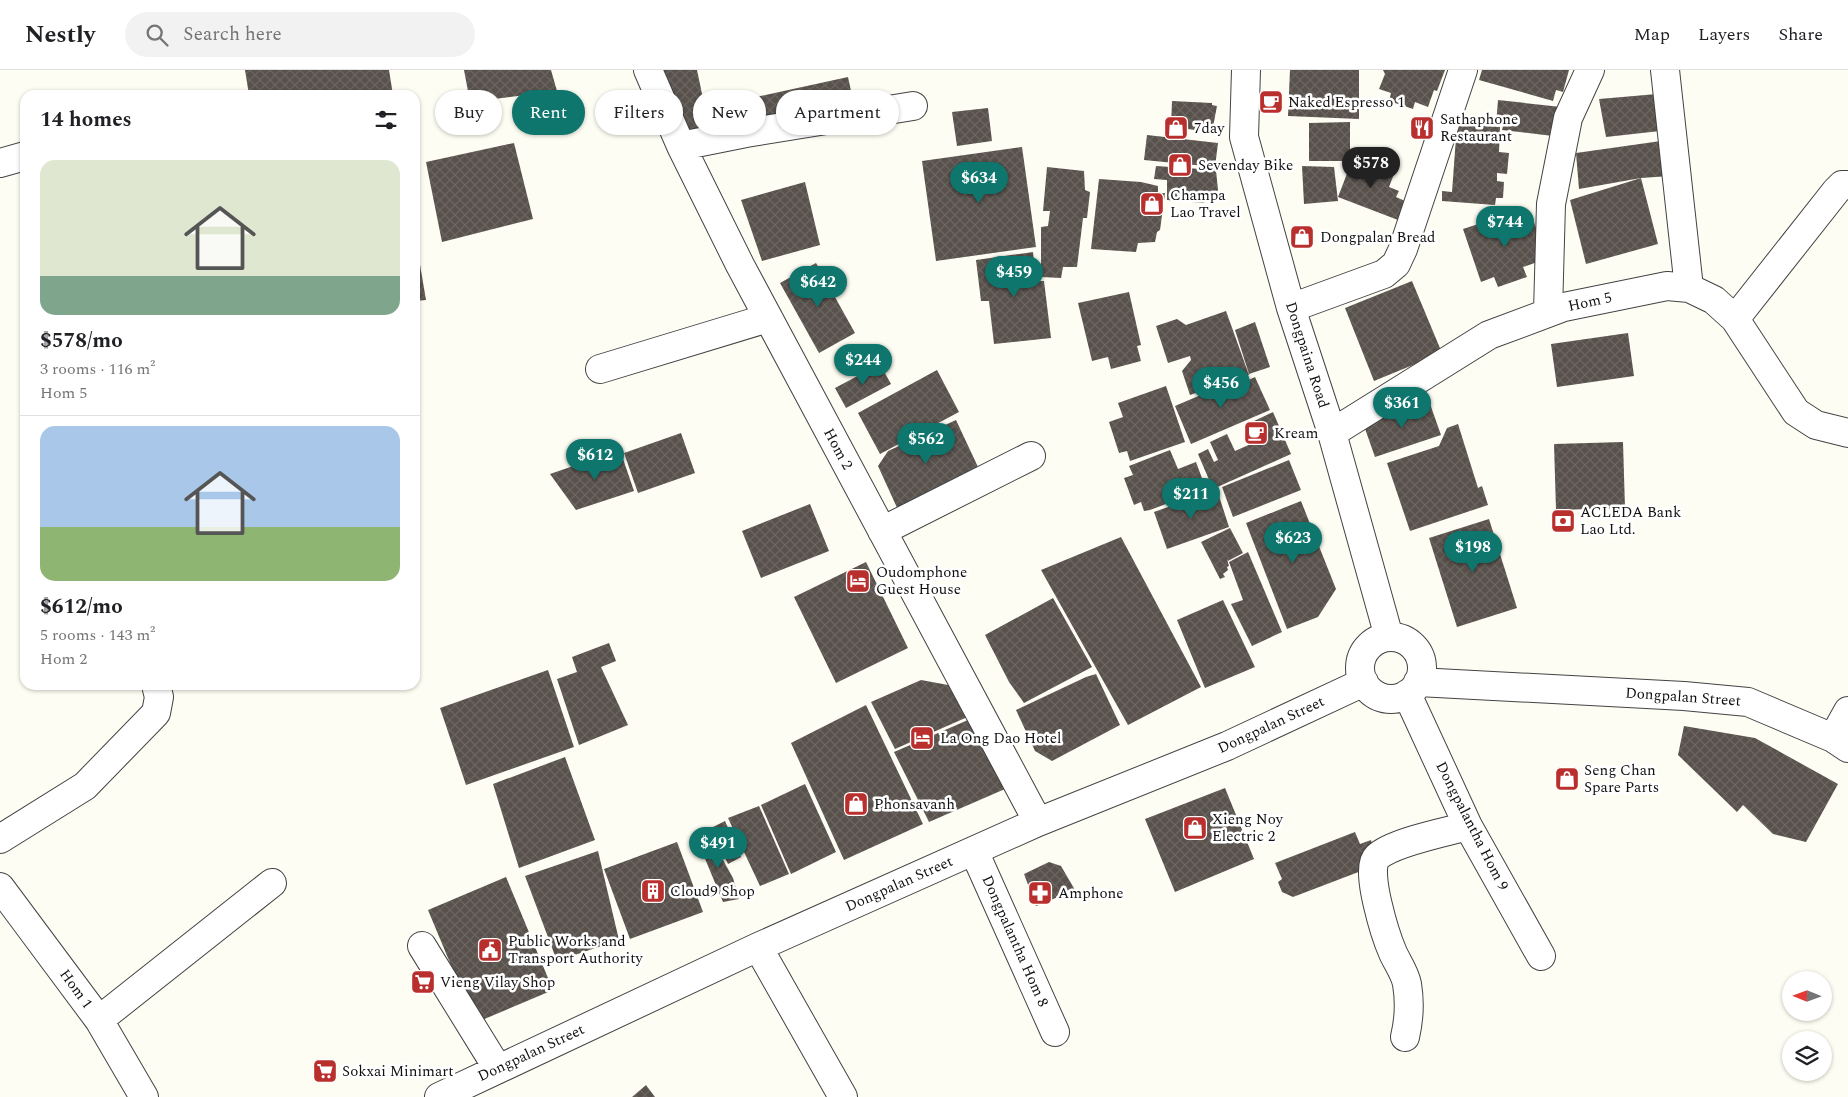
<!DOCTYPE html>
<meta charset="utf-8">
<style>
:root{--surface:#fff;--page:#f2f2f2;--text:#202124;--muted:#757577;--line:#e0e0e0;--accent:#0f766e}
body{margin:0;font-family:Spectral,serif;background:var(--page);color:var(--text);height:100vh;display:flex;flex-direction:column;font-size:19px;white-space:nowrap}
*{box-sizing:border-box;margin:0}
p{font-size:16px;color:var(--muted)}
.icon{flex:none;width:28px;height:28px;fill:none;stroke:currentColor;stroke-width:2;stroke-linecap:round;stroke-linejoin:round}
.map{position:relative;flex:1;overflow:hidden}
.sheet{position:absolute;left:20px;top:20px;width:400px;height:600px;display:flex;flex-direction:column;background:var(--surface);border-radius:15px;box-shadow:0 1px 4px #0004}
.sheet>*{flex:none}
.top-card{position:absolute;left:435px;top:20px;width:475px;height:45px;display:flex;gap:10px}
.needle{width:32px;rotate:271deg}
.fabs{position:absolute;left:1782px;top:901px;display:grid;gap:10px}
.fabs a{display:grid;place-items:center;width:50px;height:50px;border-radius:50%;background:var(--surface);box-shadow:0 1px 4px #0004;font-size:25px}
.price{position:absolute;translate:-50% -42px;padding:0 11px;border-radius:18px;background:var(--accent);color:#fff;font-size:16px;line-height:32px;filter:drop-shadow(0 1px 2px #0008)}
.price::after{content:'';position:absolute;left:50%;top:30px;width:15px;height:11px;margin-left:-8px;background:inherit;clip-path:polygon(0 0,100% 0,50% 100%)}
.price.active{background:#222;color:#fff}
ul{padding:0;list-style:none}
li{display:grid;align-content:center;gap:10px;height:265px;padding:0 20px}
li+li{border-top:1px solid var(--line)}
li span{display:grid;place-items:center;height:155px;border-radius:15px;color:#555}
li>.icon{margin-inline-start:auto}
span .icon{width:90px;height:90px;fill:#fffc;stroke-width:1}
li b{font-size:21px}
h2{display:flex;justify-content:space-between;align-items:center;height:60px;padding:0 20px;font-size:21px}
.chip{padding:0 18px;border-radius:22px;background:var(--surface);box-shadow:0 1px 4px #0004;font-size:18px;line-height:45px}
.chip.active{background:var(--accent);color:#fff}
header{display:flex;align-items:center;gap:30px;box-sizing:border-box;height:70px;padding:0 25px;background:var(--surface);border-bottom:1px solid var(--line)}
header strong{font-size:24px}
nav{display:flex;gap:28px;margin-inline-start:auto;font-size:18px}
.search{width:350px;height:45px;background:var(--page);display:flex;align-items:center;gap:12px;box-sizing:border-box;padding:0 18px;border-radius:28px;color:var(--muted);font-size:19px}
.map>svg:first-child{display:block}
.building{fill:url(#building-cross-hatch)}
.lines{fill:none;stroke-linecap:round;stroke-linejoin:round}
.minor-casing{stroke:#434343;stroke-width:30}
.minor{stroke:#fff;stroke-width:28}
.labels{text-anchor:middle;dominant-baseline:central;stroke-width:5;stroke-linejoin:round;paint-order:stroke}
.poi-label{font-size:15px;fill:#101010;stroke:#fff;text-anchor:start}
.street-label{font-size:15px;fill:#101010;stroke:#fff}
</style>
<header>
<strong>Nestly</strong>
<div class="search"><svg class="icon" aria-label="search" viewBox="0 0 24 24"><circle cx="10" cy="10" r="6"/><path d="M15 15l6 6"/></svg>Search here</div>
<nav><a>Map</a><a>Layers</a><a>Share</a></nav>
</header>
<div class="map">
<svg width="1848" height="1027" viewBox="0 0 1848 1027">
<defs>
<pattern id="building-cross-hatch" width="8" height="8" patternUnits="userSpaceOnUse" patternTransform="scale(1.25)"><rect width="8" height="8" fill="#58514c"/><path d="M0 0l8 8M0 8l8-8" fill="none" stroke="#6b6561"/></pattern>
</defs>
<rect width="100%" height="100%" fill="#fefdf3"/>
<path class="building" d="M245,0H389L393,25H249Z
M464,0H551L557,21L470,32Z
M663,0H697L705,38L848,7L853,30L677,67Z
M1290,0H1359V49L1288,46Z
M1383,0H1445L1437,21L1434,20L1428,37L1415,32L1413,39L1389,31L1391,23L1379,19L1385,4Z
M1482,0H1569L1563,22L1556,20L1553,31L1479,10Z
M1657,24L1660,61L1606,67L1599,29Z
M1498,30L1561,37L1553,66L1502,60L1503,56L1496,55Z
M1172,31L1212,33V35L1217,36L1212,62L1171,57Z
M988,38L992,71L957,76L952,42Z
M1350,52V91H1309V53Z
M1457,54L1500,57L1499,82L1509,83L1507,104L1497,103V111L1504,112L1503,128H1496L1495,135L1442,131V121L1452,122Z
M1147,65L1218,73L1215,97L1144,90Z
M1668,70L1670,106L1641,108L1579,119L1576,83Z
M514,73L533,149L442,172L426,92Z
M1022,77L1036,177L936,191L922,91Z
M1353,88L1394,104L1389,117L1399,121L1396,127L1405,131L1398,150L1338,127Z
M1156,96L1216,100L1218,120L1215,124L1208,125L1204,133L1167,130V110L1154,109Z
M1302,96L1334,97L1338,131L1304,134Z
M1047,97L1084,101L1085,120L1090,122L1087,148H1083L1077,197H1063L1061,208L1041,207V157L1048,156L1050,141H1043Z
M1641,108L1658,174L1586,194L1570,130Z
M1099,109L1141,112L1158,116V123H1165L1160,160L1157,162L1155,172L1138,173L1136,182L1091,179Z
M805,112L820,175L762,191L741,130Z
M1531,143L1546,189L1523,197L1527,207L1498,217L1494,207L1481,212L1463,159L1509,144L1511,149Z
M415,165L426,230L415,231Z
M1033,182L1036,211H1044L1051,268L994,274L989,231H981L976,190Z
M816,193L855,263L819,283L780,213Z
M1412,211L1442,283L1374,311L1345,238Z
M1129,222L1141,275L1137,276L1141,291L1111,299L1108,287L1092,291L1078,233Z
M1226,241L1249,305L1190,325L1182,301L1191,290L1190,286L1168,293L1156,256L1177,249L1186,255Z
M1255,252L1270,297L1249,304L1235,260Z
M1628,263L1634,306L1557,317L1551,274Z
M880,294L891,314L846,338L835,318Z
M937,300L959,342L880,384L858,343Z
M1255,307L1270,340L1191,374L1175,336L1231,312L1233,317Z
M1166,316L1185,372L1130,391L1127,381L1119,383L1109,352L1123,347L1118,333Z
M1429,331L1441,365L1375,387L1363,353Z
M1273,342L1291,384L1213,419L1198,384L1208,379L1214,392L1218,390L1210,372L1227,364L1235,381L1262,369L1254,351Z
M956,350L978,397L899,442L878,396L888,381Z
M1458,354L1478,418L1482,416L1488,435L1410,461L1387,393L1439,376L1447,358Z
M681,363L695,403L638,423L624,383Z
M1623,372L1625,438L1556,440L1554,374Z
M620,380L634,421L576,440L550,404Z
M1170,380L1178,399L1196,392L1206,419L1150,440L1144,441L1141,432L1134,435L1124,408L1133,405L1129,396Z
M1289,390L1301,420L1233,447L1222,417Z
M1204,424L1207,431L1219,426L1229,457L1167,479L1154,442Z
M1301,431L1336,519L1318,547L1287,559L1246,453Z
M810,434L829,481L761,508L742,461Z
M1489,449L1517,538L1457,557L1429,468Z
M1230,458L1243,483L1228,491L1227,489L1229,496L1227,497L1228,500L1223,504L1225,507L1220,509L1201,472Z
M1121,467L1201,617L1128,655L1041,500Z
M1248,482L1282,562L1252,576L1231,534L1243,530L1229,492Z
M866,492L908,578L836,613L794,527Z
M1053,528L1092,597L1024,633L1009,612L985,565Z
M1223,530L1255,597L1205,618L1177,550Z
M609,573L616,591L601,597L628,655L579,675L557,609L577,602L572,587Z
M548,600L574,677L466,715L440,638Z
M1096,604L1120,655L1052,691L1035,681L1016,640L1086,607Z
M921,610L959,617L972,645L895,679L871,632Z
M866,635L923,754L844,790L791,673Z
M975,647L1005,719L929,752L894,682Z
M1684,656L1755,668L1838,714L1806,772L1773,764L1743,735L1737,742L1678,685Z
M565,687L595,770L519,798L493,714Z
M805,714L836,782L791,804L761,735Z
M1225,718L1254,789L1175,822L1145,749Z
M759,736L789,804L760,816L728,748Z
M725,751L741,787L728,794L711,758Z
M707,761L733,808L739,829L723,832L696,767Z
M1355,762L1360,774L1371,770L1376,785L1369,798L1293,827L1282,822L1278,812L1282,809L1275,793Z
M677,772L703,842L630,869L604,799Z
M598,781L619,870L557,891L525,806Z
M1049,792L1061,796L1075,820L1036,836L1024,804Z
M506,807L553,920L475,953L428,840Z
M646,1015L655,1027H632Z"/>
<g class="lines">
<defs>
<path id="minor" d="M648,0L681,76L740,195L1038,752
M1246,0L1244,67L1291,238L1332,363L1389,567
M1665,0L1689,218
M681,76L746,63L913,36
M0,93L25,86
M1291,238L1384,204L1396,194L1403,179L1463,0
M1548,242L1551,134L1568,48L1590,0
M1735,249L1836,121L1842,115H1848
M600,299L768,248
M1332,363L1489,265L1564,237L1667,216L1689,218L1714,230L1735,249L1796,342L1816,355L1848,363
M882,461L1031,386
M1360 598a31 31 0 1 1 62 0a31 31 0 1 1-62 0Z
M1418,612L1684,626L1748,632L1833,668L1848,678
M1407,624L1468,756L1541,886
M1833,668L1848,641
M0,769L85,716L156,643L159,627L156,615
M974,781L1055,962
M0,817L99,950L144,1027
M422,876L498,999
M758,877L843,1027
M99,950L272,813
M1405,967C1409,950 1410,932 1407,914C1405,903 1397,892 1393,883C1386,867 1364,799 1377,787C1393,772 1446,762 1468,756
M439,1027L758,877L1038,752L1227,676L1364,612"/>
</defs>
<use href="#minor" class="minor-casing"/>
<use href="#minor" class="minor"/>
</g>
<defs>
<symbol id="cafe-square" viewBox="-11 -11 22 22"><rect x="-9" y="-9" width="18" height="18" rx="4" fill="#b92f2e" stroke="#fff"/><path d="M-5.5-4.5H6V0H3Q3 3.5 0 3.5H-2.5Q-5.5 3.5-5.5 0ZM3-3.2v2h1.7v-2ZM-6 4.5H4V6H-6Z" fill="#fff"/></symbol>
<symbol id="shop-square" viewBox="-11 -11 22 22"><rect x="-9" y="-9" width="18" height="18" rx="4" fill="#b92f2e" stroke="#fff"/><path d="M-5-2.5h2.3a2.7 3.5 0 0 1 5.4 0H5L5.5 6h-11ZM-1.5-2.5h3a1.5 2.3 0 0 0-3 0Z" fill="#fff"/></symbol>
<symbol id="restaurant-square" viewBox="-11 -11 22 22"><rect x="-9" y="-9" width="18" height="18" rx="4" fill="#b92f2e" stroke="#fff"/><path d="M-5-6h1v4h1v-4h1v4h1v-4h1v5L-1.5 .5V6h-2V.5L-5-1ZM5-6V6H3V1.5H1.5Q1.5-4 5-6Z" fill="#fff"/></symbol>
<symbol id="bank-square" viewBox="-11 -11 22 22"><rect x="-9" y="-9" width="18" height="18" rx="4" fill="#b92f2e" stroke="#fff"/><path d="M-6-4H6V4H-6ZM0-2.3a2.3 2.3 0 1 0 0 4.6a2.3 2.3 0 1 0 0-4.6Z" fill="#fff"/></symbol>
<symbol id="hotel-square" viewBox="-11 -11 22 22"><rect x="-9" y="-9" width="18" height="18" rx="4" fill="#b92f2e" stroke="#fff"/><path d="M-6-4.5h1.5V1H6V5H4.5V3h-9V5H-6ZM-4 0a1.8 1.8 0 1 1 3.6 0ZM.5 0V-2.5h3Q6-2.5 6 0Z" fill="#fff"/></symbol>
<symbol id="building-square" viewBox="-11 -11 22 22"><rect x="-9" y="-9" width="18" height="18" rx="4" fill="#b92f2e" stroke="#fff"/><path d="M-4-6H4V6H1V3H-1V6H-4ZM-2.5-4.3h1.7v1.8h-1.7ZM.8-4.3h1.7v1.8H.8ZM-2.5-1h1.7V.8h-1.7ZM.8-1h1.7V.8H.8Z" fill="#fff"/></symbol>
<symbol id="pharmacy-square" viewBox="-11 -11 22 22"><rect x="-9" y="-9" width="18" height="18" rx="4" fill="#b92f2e" stroke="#fff"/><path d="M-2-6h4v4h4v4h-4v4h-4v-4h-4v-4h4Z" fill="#fff"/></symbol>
<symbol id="civic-square" viewBox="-11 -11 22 22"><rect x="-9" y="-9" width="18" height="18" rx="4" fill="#b92f2e" stroke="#fff"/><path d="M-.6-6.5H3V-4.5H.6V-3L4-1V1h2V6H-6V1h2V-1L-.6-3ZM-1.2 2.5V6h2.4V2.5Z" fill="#fff"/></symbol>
<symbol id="supermarket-square" viewBox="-11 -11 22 22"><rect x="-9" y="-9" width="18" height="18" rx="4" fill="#b92f2e" stroke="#fff"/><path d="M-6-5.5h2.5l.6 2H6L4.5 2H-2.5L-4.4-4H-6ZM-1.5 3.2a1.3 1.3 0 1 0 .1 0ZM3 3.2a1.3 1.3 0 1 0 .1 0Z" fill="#fff"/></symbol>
</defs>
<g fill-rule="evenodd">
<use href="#cafe-square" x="1257" y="18" width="28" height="28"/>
<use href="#shop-square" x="1162" y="44" width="28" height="28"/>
<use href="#restaurant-square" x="1408" y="44" width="28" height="28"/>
<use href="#shop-square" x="1166" y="81" width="28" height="28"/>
<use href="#shop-square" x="1138" y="120" width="28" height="28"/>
<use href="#shop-square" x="1288" y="153" width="28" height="28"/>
<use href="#cafe-square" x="1242" y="349" width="28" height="28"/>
<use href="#bank-square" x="1549" y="437" width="28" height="28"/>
<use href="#hotel-square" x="844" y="497" width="28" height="28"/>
<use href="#hotel-square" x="908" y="654" width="28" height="28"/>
<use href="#shop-square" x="1553" y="695" width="28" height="28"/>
<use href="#shop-square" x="842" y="720" width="28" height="28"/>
<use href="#shop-square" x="1181" y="744" width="28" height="28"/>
<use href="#building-square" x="639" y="807" width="28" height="28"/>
<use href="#pharmacy-square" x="1026" y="809" width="28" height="28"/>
<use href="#civic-square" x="476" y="866" width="28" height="28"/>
<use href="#supermarket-square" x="409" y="898" width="28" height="28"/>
<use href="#supermarket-square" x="311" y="987" width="28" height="28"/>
</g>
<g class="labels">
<g class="poi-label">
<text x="1288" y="32">Naked Espresso 1</text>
<text x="1440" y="49">Sathaphone<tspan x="1440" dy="17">Restaurant</tspan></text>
<text x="1194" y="58">7day</text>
<text x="1198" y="95">Sevenday Bike</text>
<text x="1170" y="125">Champa<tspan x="1170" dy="17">Lao Travel</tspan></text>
<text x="1320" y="167">Dongpalan Bread</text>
<text x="1274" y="363">Kream</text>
<text x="1580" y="442">ACLEDA Bank<tspan x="1580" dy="17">Lao Ltd.</tspan></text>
<text x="876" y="502">Oudomphone<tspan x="876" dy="17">Guest House</tspan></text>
<text x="940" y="668">La Ong Dao Hotel</text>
<text x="1584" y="700">Seng Chan<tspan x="1584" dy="17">Spare Parts</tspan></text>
<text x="874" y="734">Phonsavanh</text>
<text x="1212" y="749">Xieng Noy<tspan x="1212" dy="17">Electric 2</tspan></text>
<text x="670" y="821">Cloud9 Shop</text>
<text x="1058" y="823">Amphone</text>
<text x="508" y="871">Public Works and<tspan x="508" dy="17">Transport Authority</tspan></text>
<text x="440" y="912">Vieng Vilay Shop</text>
<text x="342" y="1001">Sokxai Minimart</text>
</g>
<g class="street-label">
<text transform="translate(1590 232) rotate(-12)">Hom 5</text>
<text transform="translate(1307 285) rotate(72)">Dongpaina Road</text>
<text transform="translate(838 379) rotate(62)">Hom 2</text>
<text transform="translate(1683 627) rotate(4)">Dongpalan Street</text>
<text transform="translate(1271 655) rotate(-25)">Dongpalan Street</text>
<text transform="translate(1472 756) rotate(63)">Dongpalantha Hom 9</text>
<text transform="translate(899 814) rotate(-24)">Dongpalan Street</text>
<text transform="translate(1015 871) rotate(66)">Dongpalantha Hom 8</text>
<text transform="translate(76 919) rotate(54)">Hom 1</text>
<text transform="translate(531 983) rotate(-25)">Dongpalan Street</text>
</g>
</g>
</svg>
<div class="fabs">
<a><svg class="needle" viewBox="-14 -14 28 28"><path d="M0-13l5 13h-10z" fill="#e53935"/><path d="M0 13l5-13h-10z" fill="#757577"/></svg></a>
<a><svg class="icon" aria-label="layers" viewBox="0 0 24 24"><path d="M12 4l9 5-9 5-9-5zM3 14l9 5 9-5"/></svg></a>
</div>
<b class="price active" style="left:1371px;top:119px">$578</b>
<b class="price" style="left:979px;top:134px">$634</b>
<b class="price" style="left:1505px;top:178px">$744</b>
<b class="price" style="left:1014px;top:228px">$459</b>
<b class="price" style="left:818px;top:238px">$642</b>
<b class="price" style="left:863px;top:316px">$244</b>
<b class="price" style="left:1221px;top:339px">$456</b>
<b class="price" style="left:1402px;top:359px">$361</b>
<b class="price" style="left:926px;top:395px">$562</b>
<b class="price" style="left:595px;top:411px">$612</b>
<b class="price" style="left:1191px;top:450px">$211</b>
<b class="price" style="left:1293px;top:494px">$623</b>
<b class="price" style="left:1473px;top:503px">$198</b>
<b class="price" style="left:718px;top:799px">$491</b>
<div class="top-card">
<a class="chip">Buy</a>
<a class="chip active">Rent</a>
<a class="chip">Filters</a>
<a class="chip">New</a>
<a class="chip">Apartment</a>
</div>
<section class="sheet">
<h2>14 homes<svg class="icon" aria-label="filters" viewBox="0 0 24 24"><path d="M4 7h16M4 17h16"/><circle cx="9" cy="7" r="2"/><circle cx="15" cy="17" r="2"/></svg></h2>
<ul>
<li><span style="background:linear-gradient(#dfe7d0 75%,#7fa58c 0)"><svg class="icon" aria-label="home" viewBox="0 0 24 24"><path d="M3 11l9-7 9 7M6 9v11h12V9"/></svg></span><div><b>$578/mo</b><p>3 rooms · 116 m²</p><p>Hom 5</p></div></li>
<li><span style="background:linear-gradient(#a9c7e8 65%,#8fb573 0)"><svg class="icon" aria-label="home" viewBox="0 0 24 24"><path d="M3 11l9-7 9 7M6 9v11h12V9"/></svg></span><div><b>$612/mo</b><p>5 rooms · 143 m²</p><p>Hom 2</p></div></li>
</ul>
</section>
</div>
